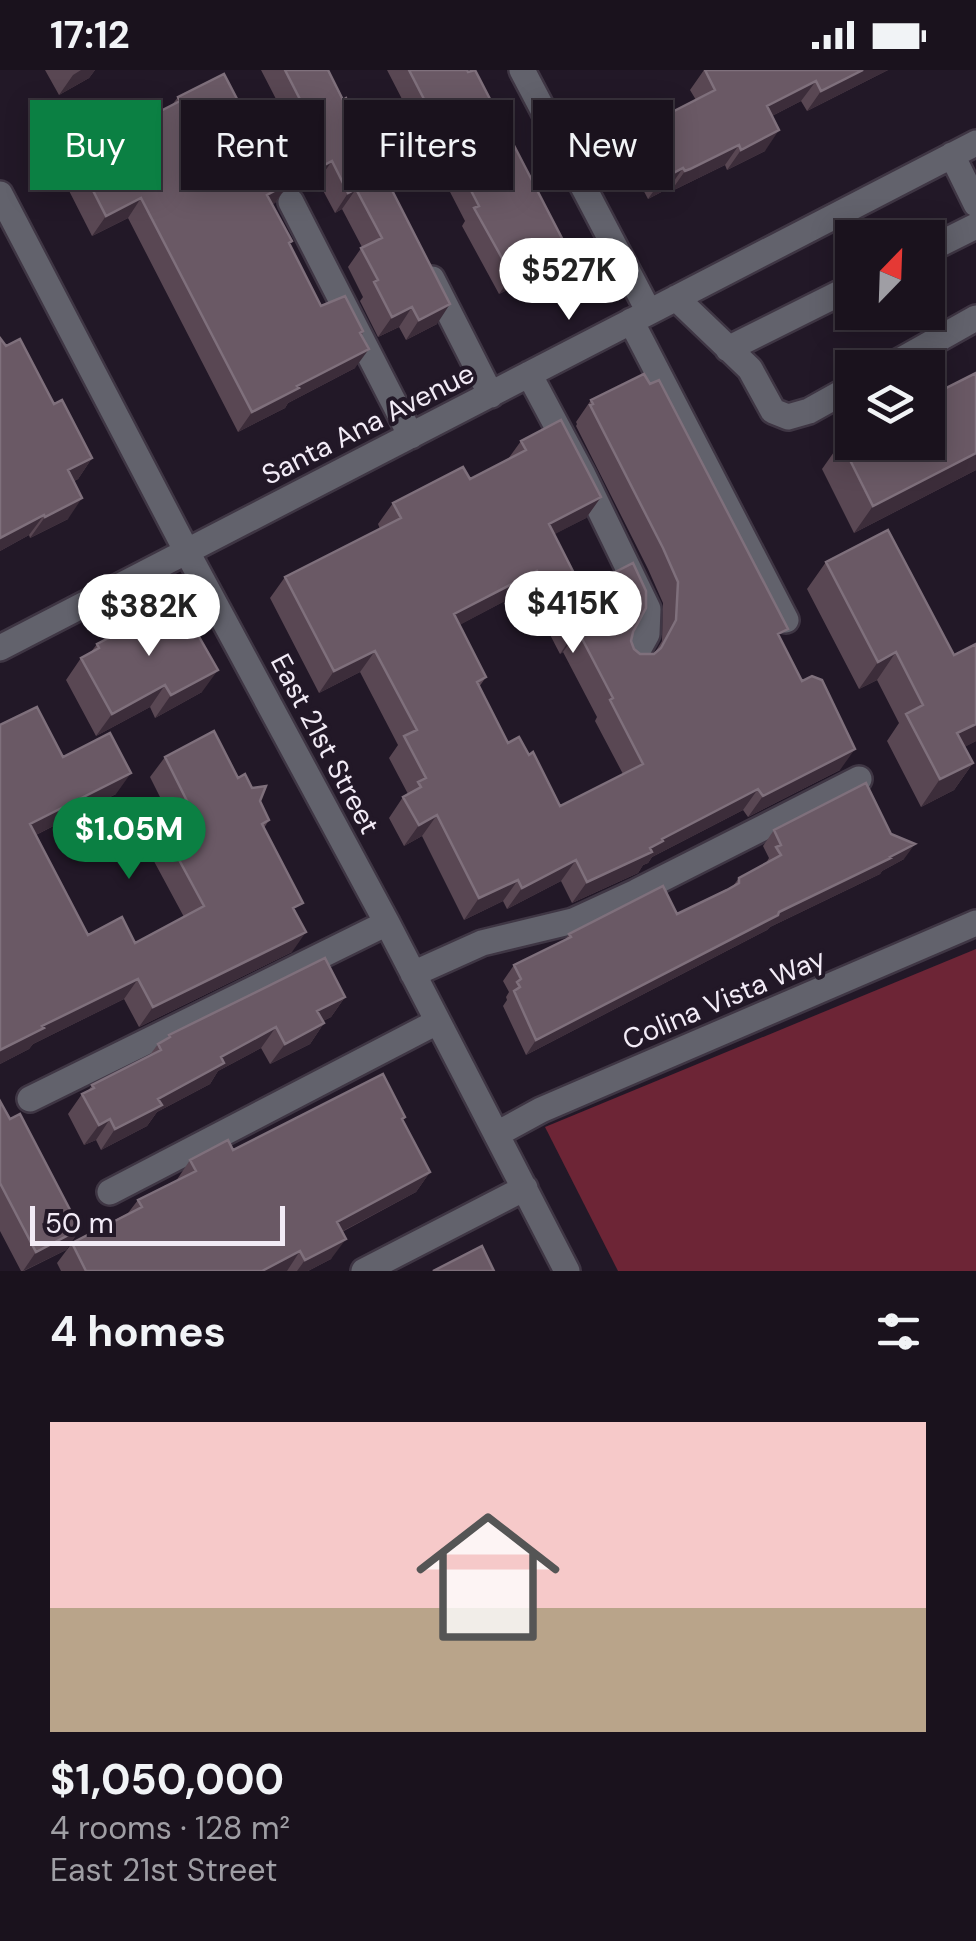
<!DOCTYPE html>
<meta charset="utf-8">
<style>
:root{--surface:#1a121d;--page:#27202a;--text:#f1f3f6;--muted:#9f9ea4;--line:#38323b;--accent:#0b8043}
body{margin:0;font-family:"DM Sans",sans-serif;background:var(--page);color:var(--text);height:100vh;display:flex;flex-direction:column;font-size:38px;white-space:nowrap}
*{box-sizing:border-box;margin:0}
p{font-size:32px;color:var(--muted)}
.icon{flex:none;width:55px;height:55px;fill:none;stroke:currentColor;stroke-width:2;stroke-linecap:round;stroke-linejoin:round}
.map{position:relative;height:1201px;overflow:hidden}
.sheet{display:flex;flex-direction:column;background:var(--surface);flex:1}
.sheet>*{flex:none}
.hud{position:absolute;left:30px;top:30px;width:918px;height:90px;display:flex;gap:20px}
.needle{width:65px;rotate:23deg}
.tools{position:absolute;left:835px;top:150px;display:grid;gap:20px}
.tools a{display:grid;place-items:center;width:110px;height:110px;border-radius:0px;background:var(--surface);box-shadow:0 5px 25px #0003,0 0 0 2px var(--line);font-size:50px}
.scale{position:absolute;left:30px;bottom:25px;width:255px;box-sizing:border-box;padding-left:10px;border:5px solid #f2ebf6;border-top:0;font-size:28px;line-height:35px;white-space:nowrap;color:#f2ebf6;-webkit-text-stroke:8px #221827;paint-order:stroke}
.price{position:absolute;translate:-50% -85px;padding:0 22px;border-radius:35px;background:#fff;color:#222;font-size:32px;line-height:65px;filter:drop-shadow(0 2px 5px #0008)}
.price::after{content:'';position:absolute;left:50%;top:60px;width:30px;height:22px;margin-left:-15px;background:inherit;clip-path:polygon(0 0,100% 0,50% 100%)}
.price.active{background:var(--accent);color:#fff}
ul{padding:0;list-style:none}
li{display:grid;align-content:center;gap:20px;height:530px;padding:0 50px}
li+li{border-top:2px solid var(--line)}
li span{display:grid;place-items:center;height:310px;border-radius:0px;color:#555}
li>.icon{margin-inline-start:auto}
span .icon{width:180px;height:180px;fill:#fffc;stroke-width:1}
li b{font-size:42px}
h2{display:flex;justify-content:space-between;align-items:center;height:120px;padding:0 50px;font-size:42px}
.pill{padding:0 35px;border-radius:0px;background:var(--surface);box-shadow:0 5px 25px #0003,0 0 0 2px var(--line);font-size:35px;line-height:90px}
.pill.active{background:var(--accent);color:#fff}
.status{display:flex;justify-content:space-between;align-items:center;height:70px;padding:0 50px;background:var(--surface);direction:ltr}
.status svg{height:28px;fill:currentColor}
.map>svg:first-child{display:block}
.green{fill:#6d2536}
.lines{fill:none;stroke-linecap:round;stroke-linejoin:round}
.minor-casing{stroke:#3f3644;stroke-width:30}
.minor{stroke:#62626c;stroke-width:25}
.wall{fill:#594753;fill-rule:evenodd}
.shaded-wall{fill:#3c2d3a}
.building{fill:#6a5965;stroke:#7f707c;stroke-width:2.5;fill-rule:evenodd}
.labels{text-anchor:middle;dominant-baseline:central;stroke-width:8;stroke-linejoin:round;paint-order:stroke}
.street-label{font-size:28px;fill:#f2ebf6;stroke:#221827}
</style>
<div class="status"><b>17:12</b><svg viewBox="0 0 49 12"><path d="M0 12V9h3v3zM5 12V6h3v6zM10 12V3h3v9zM15 12V0h3v12zM26 1h20v11H26zM47 4h2v5h-2z"/></svg></div>
<div class="map">
<svg width="976" height="1201" viewBox="0 0 976 1201">
<rect width="100%" height="100%" fill="#221827"/>
<path class="green" d="M976,879V1201H618L545,1057Z"/>
<g class="lines">
<defs>
<path id="minor" d="M522,0L649,242
M952,85L976,134
M0,124L187,482L387,853L567,1201
M291,132L411,366
M928,180L976,156
M432,209L491,325
M676,228L750,299L773,341L788,347L809,341L852,317
M631,251L786,550
M728,279L852,217
M887,298L976,248
M529,304L583,405L648,539L647,564L632,591
M0,578L976,73
M413,904L482,873L573,851L636,822L859,709
M30,1029L387,853
M497,1064L541,1040L976,853
M110,1122L437,952
M364,1201L525,1118"/>
</defs>
<use href="#minor" class="minor-casing"/>
<use href="#minor" class="minor"/>
</g>
<path class="wall" d="M45,0H95L89,8L59,25Z
M261,0H328L343,30L372,75H370L437,254L406,270L399,257L378,267L360,231L363,227L348,197L362,177L342,139L335,143L318,111L301,119L293,116L286,117L275,133L272,134L290,175L321,236L363,261L355,298L288,333L285,338L238,362L128,148L92,166L61,105L75,85L172,35L178,27L261,75L291,58Z
M387,0H467L567,178L554,196L499,224L462,156L465,151Z
M704,0H888L807,41L801,31L772,46L765,81L727,100L725,95L676,119L671,121L669,118L648,129L622,80L637,60L696,30L690,20Z
M0,268L54,334L92,388L78,409L74,411L68,449L30,468L29,465L0,481Z
M976,303V400L854,463L822,399L841,372L851,366L850,363L852,359V372L934,324Z
M591,330L781,569L840,700L748,747L743,740L652,787L648,793L643,795L638,803L572,833L561,811L507,839L503,831L464,850L422,766L404,776L389,748L403,727L408,724L389,688L398,675L360,602L319,623L270,528L285,507L380,459L378,454L393,433L470,409L508,389L521,371L601,427L586,448L554,464L582,519L633,562L631,571L634,579L640,584H654L662,571L663,533L648,499L576,356L577,354L576,352ZM522,522L527,530L531,528L560,584L563,582L597,647L595,651L623,704L560,736L529,685L508,673L479,617L486,607L459,555Z
M826,492L954,585L976,574V671L964,677L973,693L954,720L921,737L887,671L899,653L877,610L859,619L807,519Z
M97,574L202,622L155,648L150,637L96,666L66,610L81,588L91,582Z
M0,655L63,687L116,724L36,765L88,865L135,873L184,847L142,769L157,749L168,743L150,707L165,687L238,708L260,731L269,750L264,758L296,842L292,882L139,957L124,929L33,974L29,979L0,994Z
M774,760L904,789L882,801L880,804L770,857L767,860L526,985L503,936L507,930L506,927L509,922L503,911L514,895L565,870L569,864L677,844L733,816L739,808L766,793L769,788L763,776Z
M345,927L331,947L323,951L324,953L310,974L270,994L261,978L218,1001L210,1014L157,1042L147,1056L101,1080L96,1070L84,1075L68,1044L82,1024L88,1021L92,1015L149,986L158,974L166,970L169,965Z
M0,1031L80,1159L66,1180L24,1201H21L0,1161Z
M405,1047L403,1051L430,1102L416,1122L342,1162L331,1189L308,1201H61L57,1193L72,1173L128,1143L138,1130L176,1111L190,1090L233,1080Z"/>
<path class="shaded-wall" d="M81,0H95L89,8L59,25L73,5Z
M863,0H888L807,41L821,21Z
M816,11L801,31L753,56L767,36Z
M386,55L372,75L364,77L372,63L378,57Z
M779,60L765,81L727,100L741,80Z
M739,75L725,95L676,119L671,121L685,101Z
M332,91L318,111L301,119L293,116L286,117L275,133L253,145L267,125L297,98Z
M683,98L669,118L648,129L662,109Z
M356,119L342,139L335,143L348,123Z
M141,128L128,148L92,166L106,146Z
M567,178L554,196L499,224L512,206Z
M450,234L437,254L406,270L419,250Z
M412,237L399,257L378,267L392,247Z
M369,279L355,298L288,333L285,338L238,362L252,342L297,316Z
M976,383V400L854,463L873,436Z
M92,388L78,409L54,421L68,400Z
M601,427L586,448L534,475L549,454Z
M82,428L68,449L30,468L45,447Z
M44,445L29,465L0,481V468Z
M537,501L522,522L439,566L454,544Z
M546,507L531,528L527,530L542,509Z
M578,561L563,582L560,584L575,562Z
M375,581L360,602L319,623L334,601Z
M896,582L877,610L859,619L878,592Z
M218,600L202,622L155,648L171,625Z
M165,615L150,637L96,666L112,644Z
M976,654V671L938,691L957,663Z
M855,679L840,700L748,747L763,726Z
M973,693L954,720L921,737L940,709Z
M131,703L116,724L16,775L30,754Z
M758,719L743,740L652,787L648,793L643,795L638,803L572,833L587,812L662,769Z
M437,745L422,766L404,776L419,755Z
M915,774L904,789L882,801L880,804L770,857L767,860L526,985L536,970L779,842Z
M576,790L561,811L507,839L522,818Z
M518,810L503,831L464,850L479,828Z
M306,862L292,882L139,957L153,937Z
M138,909L124,929L33,974L29,979L0,994V980L42,956Z
M345,927L331,947L303,961L317,941Z
M324,953L310,974L270,994L285,974Z
M276,957L261,978L218,1001L210,1014L157,1042L147,1056L101,1080L115,1059L158,1029L221,987Z
M110,1049L96,1070L84,1075L99,1055Z
M430,1102L416,1122L322,1172L337,1152Z
M80,1159L66,1180L23,1201L36,1182Z
M346,1169L331,1189L308,1201H297L305,1190Z
M300,1181L287,1201H262Z"/>
<path class="building" d="M285,0H328L343,30L346,28L356,47L376,37L386,55L378,57L372,63L370,71L371,79L450,234L419,250L412,237L392,247L374,212L378,210L361,178L382,168L356,119L348,123L332,91L315,100L307,96L297,98L291,104L289,113L267,125L292,171L289,173L321,236L345,226L363,261L360,263L369,279L297,316L299,318L252,342L141,128L106,146L75,85L180,31L178,27L224,4L261,75L309,47Z
M409,0H467L468,2L475,0L567,178L512,206L474,138L479,136Z
M705,0H863L821,21L816,11L767,36L779,60L741,80L739,75L690,99L685,101L683,98L662,109L637,60L715,20Z
M0,268L6,276L20,269L54,334L62,330L92,388L68,400L82,428L45,447L44,445L0,468Z
M976,303V383L873,436L841,372L852,366V372H928V312L934,324Z
M644,304L650,314L659,310L788,559L778,564L802,611L812,606L822,610L855,679L763,726L758,719L662,769L663,771L650,778L652,782L587,812L576,790L522,818L518,810L479,828L437,745L419,755L403,727L421,717L418,712L426,708L404,666L417,660L375,581L334,601L285,507L401,448L393,433L463,397L470,409L526,380L521,371L561,350L601,427L549,454L582,519L633,493L646,521V538L633,562L631,571L634,579L640,584H654L661,578L676,550L678,512L663,478L590,335L593,334L591,330ZM537,501L542,509L546,507L575,562L578,561L613,628L610,630L643,694L560,736L533,682L529,685L519,667L508,673L477,612L486,607L454,544Z
M888,460L954,585L976,574V654L957,663L973,693L940,709L906,644L923,635L896,582L878,592L826,492Z
M176,533L187,553L190,551L218,600L171,625L165,615L112,644L81,588L99,578L97,574Z
M37,637L63,687L110,663L131,703L30,754L88,865L122,847L135,873L204,836L157,749L188,733L165,687L214,661L238,708L245,704L252,718L266,716L260,731L269,750L262,754L303,833L293,838L306,862L153,937L138,909L42,956L44,958L0,980V655Z
M866,713L891,764L915,774L890,787L891,788L779,842L778,845L536,970L514,921L520,917L517,912L521,909L514,895L571,867L569,864L663,816L677,844L727,820L739,813V808L781,785L776,777L781,775L774,760Z
M325,888L345,927L317,941L324,953L285,974L276,957L221,987L224,993L158,1029L162,1035L115,1059L110,1049L99,1055L82,1024L94,1018L92,1015L161,980L158,974L170,967L169,965Z
M383,1004L405,1047L402,1049L430,1102L337,1152L346,1169L305,1190L300,1181L262,1201H86L72,1173L142,1137L138,1130L196,1101L190,1090L228,1070L233,1080Z
M0,1031L10,1049L20,1044L80,1159L36,1182L0,1113Z
M482,1176L494,1201H433Z"/>
<g class="labels">
<g class="street-label">
<text transform="translate(368 354) rotate(-27)">Santa Ana Avenue</text>
<text transform="translate(325 674) rotate(62)">East 21st Street</text>
<text transform="translate(724 929) rotate(-23)">Colina Vista Way</text>
</g>
</g>
</svg>
<div class="tools">
<a><svg class="needle" viewBox="-14 -14 28 28"><path d="M0-13l5 13h-10z" fill="#e53935"/><path d="M0 13l5-13h-10z" fill="#9f9ea4"/></svg></a>
<a><svg class="icon" aria-label="layers" viewBox="0 0 24 24"><path d="M12 4l9 5-9 5-9-5zM3 14l9 5 9-5"/></svg></a>
</div>
<div class="scale">50 m</div>
<b class="price" style="left:569px;top:253px">$527K</b>
<b class="price" style="left:573px;top:586px">$415K</b>
<b class="price" style="left:149px;top:589px">$382K</b>
<b class="price active" style="left:129px;top:812px">$1.05M</b>
<div class="hud">
<a class="pill active">Buy</a>
<a class="pill">Rent</a>
<a class="pill">Filters</a>
<a class="pill">New</a>
</div>
</div>
<section class="sheet">
<h2>4 homes<svg class="icon" aria-label="filters" viewBox="0 0 24 24"><path d="M4 7h16M4 17h16"/><circle cx="9" cy="7" r="2"/><circle cx="15" cy="17" r="2"/></svg></h2>
<ul>
<li><span style="background:linear-gradient(#f6c9c9 60%,#b9a48a 0)"><svg class="icon" aria-label="home" viewBox="0 0 24 24"><path d="M3 11l9-7 9 7M6 9v11h12V9"/></svg></span><div><b>$1,050,000</b><p>4 rooms · 128 m²</p><p>East 21st Street</p></div></li>
</ul>
</section>
